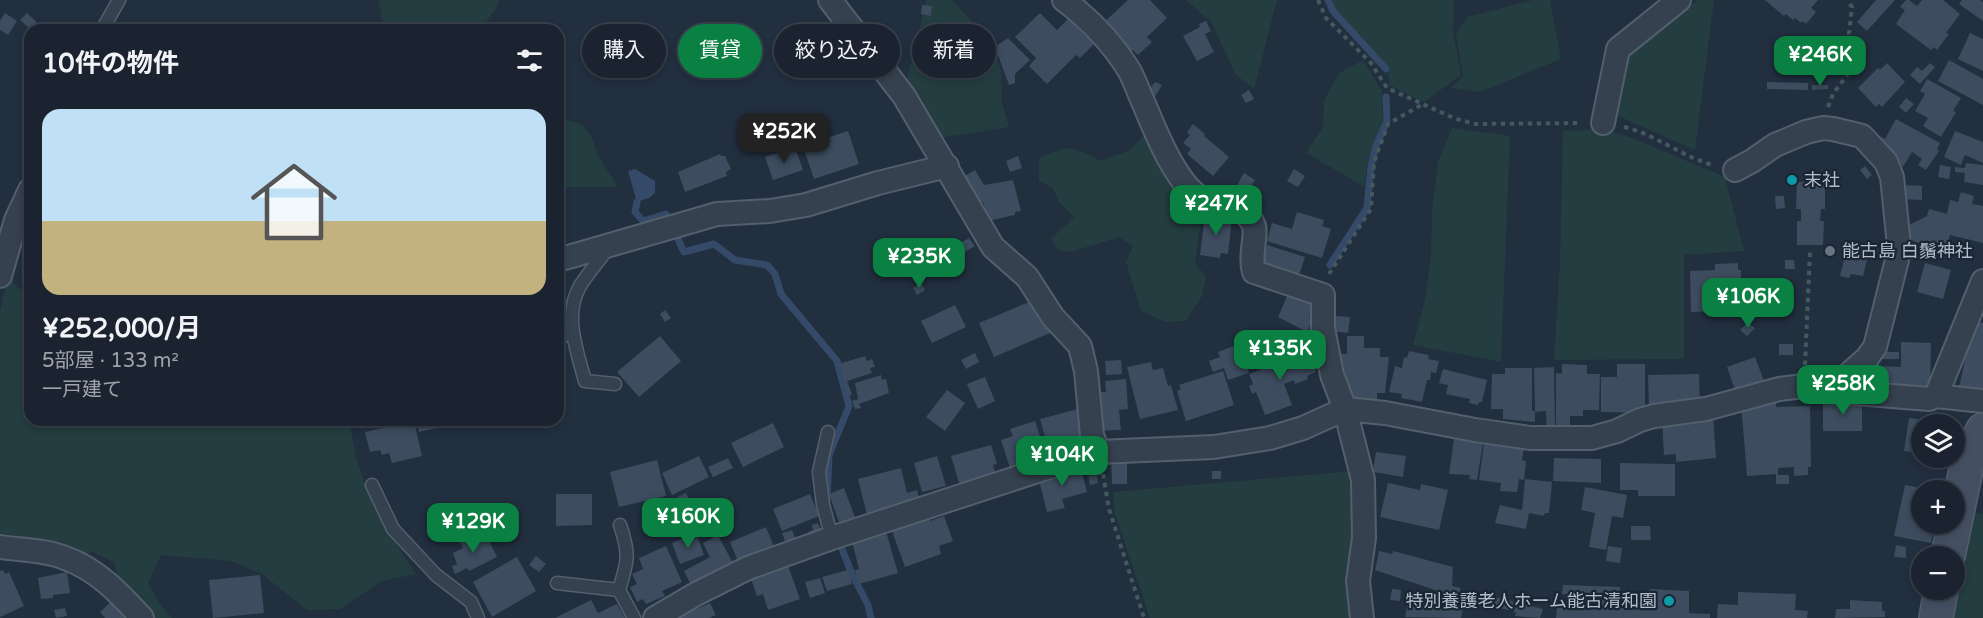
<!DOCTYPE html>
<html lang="ja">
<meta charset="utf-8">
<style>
:root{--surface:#1a232f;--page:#272f3b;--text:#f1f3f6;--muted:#9fa4aa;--line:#38404b;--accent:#0b8043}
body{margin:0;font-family:"Varela Round","Noto Sans JP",sans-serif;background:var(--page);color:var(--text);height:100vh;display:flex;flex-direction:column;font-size:22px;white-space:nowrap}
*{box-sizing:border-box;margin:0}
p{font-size:20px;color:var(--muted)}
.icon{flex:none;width:33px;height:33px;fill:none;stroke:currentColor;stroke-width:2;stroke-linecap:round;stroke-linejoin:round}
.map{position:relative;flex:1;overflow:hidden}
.details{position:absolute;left:24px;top:24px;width:540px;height:402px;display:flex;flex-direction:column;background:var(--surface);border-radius:18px;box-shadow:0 3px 9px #0003,0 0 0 2px var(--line)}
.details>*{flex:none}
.banner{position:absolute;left:582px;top:24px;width:570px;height:54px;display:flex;gap:12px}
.tools{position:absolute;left:1911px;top:414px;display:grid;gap:12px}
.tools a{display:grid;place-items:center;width:54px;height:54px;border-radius:50%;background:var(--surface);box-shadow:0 3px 9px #0003,0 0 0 2px var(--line);font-size:30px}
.price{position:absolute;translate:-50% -51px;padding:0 14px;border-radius:12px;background:var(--accent);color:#fff;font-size:20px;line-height:39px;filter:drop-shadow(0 2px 3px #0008)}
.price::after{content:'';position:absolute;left:50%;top:36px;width:18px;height:14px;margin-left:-9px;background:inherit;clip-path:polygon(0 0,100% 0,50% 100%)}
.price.active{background:#222;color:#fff}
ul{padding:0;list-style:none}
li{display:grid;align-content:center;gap:12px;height:318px;padding:0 18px}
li+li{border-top:2px solid var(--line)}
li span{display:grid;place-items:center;height:186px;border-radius:18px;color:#555}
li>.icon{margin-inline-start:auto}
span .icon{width:108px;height:108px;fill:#fffc;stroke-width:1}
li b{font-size:26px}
h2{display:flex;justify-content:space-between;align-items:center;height:72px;padding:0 18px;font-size:26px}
.chip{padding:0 21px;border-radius:27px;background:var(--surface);box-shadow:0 3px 9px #0003,0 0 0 2px var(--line);font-size:21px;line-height:54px}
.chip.active{background:var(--accent);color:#fff}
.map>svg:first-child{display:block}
.green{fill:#243d40}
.water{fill:#344a68}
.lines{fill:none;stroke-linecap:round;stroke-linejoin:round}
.stream{stroke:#344a68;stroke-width:7}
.building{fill:#3d4c5f}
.lane-casing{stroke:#545f6d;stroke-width:15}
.street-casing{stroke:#545f6d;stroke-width:26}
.secondary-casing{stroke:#545f6d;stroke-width:36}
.path{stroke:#425a5d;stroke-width:4;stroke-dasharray:4.5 4.5;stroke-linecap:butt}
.lane{stroke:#36414f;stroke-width:12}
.street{stroke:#36414f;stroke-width:22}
.secondary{stroke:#445062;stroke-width:33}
.culture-dot{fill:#0f9aa8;stroke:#1b2634;stroke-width:2}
.worship-dot{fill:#6b7280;stroke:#1b2634;stroke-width:2}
.labels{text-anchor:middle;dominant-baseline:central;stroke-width:4.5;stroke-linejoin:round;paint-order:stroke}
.poi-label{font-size:18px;fill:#b2bcca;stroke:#1b2634;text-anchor:start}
</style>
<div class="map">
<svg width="1983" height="618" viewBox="0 0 1983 618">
<rect width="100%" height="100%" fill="#222f3f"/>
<path class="green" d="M378,0H499L497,7L480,30H386L384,28Z
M926,0H952L993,44L1001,70L1002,102L1009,127L941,138L905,88Z
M1186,0H1277L1254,89L1236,75L1211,22Z
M1331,0H1454L1453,31L1461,75L1424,102L1389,85L1388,69L1335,9Z
M1533,0H1550L1561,59L1480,92L1451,88L1463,76L1456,34L1467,17Z
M1698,0H1714L1695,150L1616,115L1612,105L1623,56Z
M1363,60L1382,91L1383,121L1367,165L1365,187L1306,153L1323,127L1324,100L1339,73Z
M558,116L582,125L592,137L597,154L618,187H558Z
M1452,128L1510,136L1501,362L1413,345L1425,300L1431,256L1432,212L1438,161Z
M1604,129L1632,138L1725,177L1744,251L1684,255V359L1554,360L1560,261L1563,131Z
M1148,131L1159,168L1179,198L1202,212L1195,263L1206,277L1202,296L1186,321L1165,322L1141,311L1126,262L1133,246L1119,237L1071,252L1059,250L1051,239L1074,217L1059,202L1052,187L1039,181V158C1069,145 1071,145 1100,161L1130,150Z
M11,265L14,284L30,297V420H350C354,478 384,527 416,574L382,581L340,609L307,610L262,574L231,561L161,555L148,583L160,604L172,618H154L119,582L114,562L93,552L78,558L0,542V311Z
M1352,471L1354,618H1150L1115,514L1113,492Z
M1970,512L1983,514V618H1948Z"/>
<path class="water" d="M635,169L655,181V193L649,198L637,202L628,171Z"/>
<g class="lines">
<path class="stream" d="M1328,0L1333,11L1386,69
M637,202L635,212L643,221L666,214L684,252L714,244L735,260L767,265L775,274L781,294L837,361L849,406L829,455L827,500
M1330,265L1367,208L1371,166L1376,146L1387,121L1386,97
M838,539L852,574L868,605L871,618"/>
</g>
<path class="building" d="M1128,0H1150L1167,18L1147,37L1152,42L1138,55L1133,50L1128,55L1101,25Z
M1765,0H1818L1811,8L1816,12L1806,24L1802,21L1801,23L1795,18L1793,20L1786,14L1784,16Z
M1876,0H1895L1867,31L1857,22Z
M1906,0H1909L1917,6L1922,0H1943L1960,14L1946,33L1949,34L1937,50L1934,47L1931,50L1896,24L1905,10L1900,7Z
M1962,0H1980L1983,2V21L1959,4Z
M922,5L932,6L931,16L921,14Z
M5,13L17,21L8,35L0,30V21Z
M27,13L45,30H31L20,20Z
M1040,13L1057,30L1068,19L1094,44L1080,58L1076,55L1047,84L1029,66L1036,58L1015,37Z
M1206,21L1211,31L1205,34L1214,52L1197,61L1183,36L1200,27L1199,24Z
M1970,33L1983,39V71L1958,59Z
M1008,38L1030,60L1015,74V83L1009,85L995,47Z
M1949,60L1983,79V105L1938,81Z
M695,61L699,68L691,72L687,65Z
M1887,63L1905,82L1882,107L1879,104L1876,107L1858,88L1878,68L1880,70Z
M1930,63L1935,67L1920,84L1910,75L1917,67L1922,71Z
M1927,79L1961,98L1953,111L1956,112L1941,137L1923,126L1928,118L1915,111L1925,94L1920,91Z
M1155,82L1162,85L1153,100L1148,91Z
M1767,82L1808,83V90L1767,89Z
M1812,85H1828V89L1812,90Z
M1249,90L1254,99L1246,103L1241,95Z
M1906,98L1914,104L1906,113L1899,107Z
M1896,119L1940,143L1937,149L1939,151L1926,170L1918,165L1922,159L1912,152L1903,167L1881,142L1879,136L1885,139Z
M1193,124L1205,134L1204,136L1229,157L1213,176L1187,154L1191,149L1183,143L1190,135L1187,132Z
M848,131L859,164L814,179L803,146Z
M1955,131L1983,142V163L1965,155L1961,165L1944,157Z
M795,147L803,170L773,180L765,157Z
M720,154L721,156H725L731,169L726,172L727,176L685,192L678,172Z
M1018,156L1022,168L1010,172L1006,161Z
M1966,163L1983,165V185L1964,182L1965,173L1955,172V167L1965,168Z
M1940,165L1951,167L1949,179L1938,177Z
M1865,166L1872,175L1867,179L1860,170Z
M1294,169L1305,176L1298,187L1287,181Z
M975,170L984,185L1013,180L1021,211L1015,212V215L988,221L983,202L976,206L959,179Z
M1244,173L1255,180L1247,192L1237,185Z
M1797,182H1825V209H1821L1820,221H1824L1823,245H1797V221H1801V209H1796Z
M1904,185L1922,186V200L1903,199Z
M1961,192L1974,196L1972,204L1983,206V243L1950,235L1945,252L1913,241L1903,228L1927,216L1929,209L1947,214L1950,200L1958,202Z
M1775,196H1784L1785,208L1776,209Z
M1297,212L1324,220L1322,226L1331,229L1322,258L1267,241L1272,223L1292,229Z
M1205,215L1232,218L1228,254L1221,253L1220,258L1200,255Z
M969,238L975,246L960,255L955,246Z
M1848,243L1870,248L1863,276L1851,274L1849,278L1840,276Z
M1267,245L1305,257L1297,281L1260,269Z
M1785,260H1794L1795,269H1785Z
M1738,263V270H1741V285H1746V297H1741V302L1721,303V311L1691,312L1690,271L1715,270V264Z
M1925,263L1951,270L1943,299L1917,292Z
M1765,278L1767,296L1757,297L1755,279Z
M921,283L925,290L917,295L913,288Z
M1289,292L1315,303L1309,318L1313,319L1307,332L1278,317Z
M1036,299L1050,333L994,357L979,323Z
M955,305L966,327L932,343L921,321Z
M665,310L671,318L665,322L660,314Z
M1335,316L1350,317L1348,333L1333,331Z
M1973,321L1983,323V393L1959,388Z
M1748,322L1755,328L1747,336L1740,330Z
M660,336L681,361L639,397L617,372Z
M1347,336H1364V348H1380V357H1389L1385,393H1377V406L1348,405L1336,354H1347Z
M1901,342L1931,343L1930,387L1859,391L1860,373L1877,374V366L1901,367Z
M1239,344L1249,373L1228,380L1224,368L1213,372L1209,361L1220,357L1218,352Z
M1779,344H1793V355H1779Z
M1308,351L1316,372L1307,376L1308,379L1295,384L1294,380L1284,384L1292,405L1265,415L1256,392L1252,394L1249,386L1253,384L1249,374Z
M1409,351L1429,355L1428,359L1439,361L1436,373L1431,372L1430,380H1427L1422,402L1401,398L1402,394L1389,392L1395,366L1402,368L1404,357L1407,358Z
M1879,352H1899V359H1879Z
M975,353L979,362L966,369L961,360Z
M865,356L867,361L872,359L875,367L870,368L872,373L847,381L852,395L848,396L839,364Z
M1755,357L1766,386L1736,393L1727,367Z
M1121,360L1122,374L1106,375L1105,361Z
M1151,362L1153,370L1163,368L1168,386L1171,385L1178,410L1140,419L1127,367Z
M1562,364L1587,365V374H1600L1599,410H1583V416H1570V431H1556V373L1562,374Z
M1617,364H1645V413L1601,412V377H1617Z
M1554,367L1555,431H1547L1546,411L1535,412L1534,368Z
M1505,368H1532V411H1535V422L1503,419V409H1491L1492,374H1505Z
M1443,369L1487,380L1482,402H1479L1478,405L1469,403L1470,399L1446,394L1448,385L1439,383Z
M1223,371L1234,405L1186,421L1177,391L1181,389L1179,385Z
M1699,374L1700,408L1649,409L1648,375Z
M881,375L882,380L886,379L889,393L859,404L861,408L855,409L852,401L858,399L855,383Z
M985,377L995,401L978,409L967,384Z
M1126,379L1128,409L1119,410L1121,430L1096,431L1094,392H1106L1105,381Z
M947,390L965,403L945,431L926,417Z
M1776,397V407L1810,406L1811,467H1808V475L1794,476V467L1778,468V475H1789V484H1776V474L1747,476L1741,404Z
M1823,402H1862V431H1823Z
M1078,409L1089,447L1051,458L1040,419Z
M1713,414L1716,458L1676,462V454L1664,455L1662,419Z
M1909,418L1946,423L1922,424V453L1904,451Z
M417,420H439L441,427L419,432Z
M414,421L422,456L392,463L389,453L382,455L380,450L370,452L365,432Z
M1035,421L1048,460L1011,471L1001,440L1013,436L1010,429Z
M773,423L784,447L743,467L731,443Z
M1455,432L1484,436L1477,480L1469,479L1470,475L1449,474Z
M1485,436L1525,441L1522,460L1526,461L1524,480L1519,479L1517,492L1500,491L1501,483L1479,480Z
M991,445L997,464L993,465L996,475L960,486L951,456Z
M1376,452L1406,456L1403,477L1373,472Z
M699,456L709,477L672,495L662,473Z
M937,456L946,486L922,492L914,463Z
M728,458L733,468L713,477L708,467Z
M1111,458H1127V484H1112Z
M1554,458L1601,459V483L1553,481Z
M657,460L666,496L619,507L610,472Z
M1620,463L1675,464V496H1638V490H1620Z
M1080,465L1087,492L1062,499L1065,508L1047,512L1038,476Z
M901,468L907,493L917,490L920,502L867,515L858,479Z
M1212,471H1221V479H1212Z
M1097,475L1098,483L1090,485L1088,476Z
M1525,479L1552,482L1549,513H1545L1544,516L1529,513L1526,529L1495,523L1500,505L1522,510Z
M1388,483L1420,490L1421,484L1448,490L1439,530L1380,517Z
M1905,485L1926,489L1922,490V524H1935L1931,543L1894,536Z
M1585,487L1627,495L1623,518L1612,516L1606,550L1589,547L1595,513L1581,510Z
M844,488L856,520L840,525L829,494Z
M686,493L696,516L675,526L665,503Z
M556,494H592V525L556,526Z
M810,494L819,516L782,531L773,509Z
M944,516L953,541L939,546L941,554L905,567L892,531L929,518L930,521Z
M818,523L822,533L810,537L808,532L813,530L812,525Z
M1631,526H1650L1651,540H1631Z
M766,527L775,549L739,564L730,542Z
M885,528L898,573L859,584L855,570L859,569L851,538Z
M792,530L796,540L786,544L782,533Z
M696,533L704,555L680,564L672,543Z
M718,535L735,567L693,589L684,571L710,557L703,543Z
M473,536L476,542L487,536L497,557L469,571L467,568L455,574L452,566L457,564L453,553L463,548L460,542Z
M1896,545L1906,547V558L1894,557Z
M666,546L682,582L662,591L665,596L646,604L643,599L637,602L630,587L637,584L632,574L643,569L639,558Z
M1608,546L1622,548L1620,563L1606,561Z
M1379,551L1392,554L1393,551L1453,567L1452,586L1460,588L1462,599L1375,570Z
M536,556L546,564L539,572L529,565Z
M517,557L536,591L492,617L473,582Z
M786,560L800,599L768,610L763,594L757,596L749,573Z
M3,570L5,574L9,572L24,606L0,617V571Z
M848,570L852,584L827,591L822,577Z
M67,572L70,593L53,595V598L41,599L38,578Z
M260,575L264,613L213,618L209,580Z
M820,578L825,593L810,598L805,582Z
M1563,585L1620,587L1619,608L1649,609L1650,589L1689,591V613L1710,614V618H1556L1557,606L1583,607L1584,595L1562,594Z
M1392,589L1401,590L1400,601L1390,600Z
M1410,591L1464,602L1461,618L1405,617Z
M1738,592L1796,594L1795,610L1808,611L1807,618H1717L1718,604L1738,605Z
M1495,597L1543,609L1540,618L1515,616L1516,612L1493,606Z
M114,599L131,618H105L100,612Z
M591,600L598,613L617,604L625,618H555Z
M1850,600L1882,602V611H1885V617L1835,618L1836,609H1850Z
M695,602L699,608L710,603L716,615L709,618H665Z
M65,608L67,616L56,618L54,610Z"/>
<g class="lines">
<defs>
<path id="lane" d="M102,30L119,0
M608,248C599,261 588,273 580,286C563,315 577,351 585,381L615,384
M558,339L572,331
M828,432L819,472L823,505L832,538
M372,485L393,529L436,575L471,602L478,618
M620,525C630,554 628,561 619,590L634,618
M557,583L619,590"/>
<path id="street" d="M830,0L904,96L993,247L1027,277L1053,317L1080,346L1086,371L1092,435L1098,452
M1064,0C1089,19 1113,44 1129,70C1135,81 1139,93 1144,104C1155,130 1166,158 1183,181C1188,188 1197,196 1204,200C1220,208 1247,205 1254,226C1257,237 1249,255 1254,272L1323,295V328L1332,375L1345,409L1363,480L1364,538L1358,581L1362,618
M1603,123L1618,49L1679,0
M1735,170L1752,161L1775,145L1806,132L1823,128L1833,129L1862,136L1886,162L1892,177L1899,246L1897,260L1875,347L1867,358L1830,391
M558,260L717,214L770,211L806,205L878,183L947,166
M0,276L16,220L30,190
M1936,396L1983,281
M0,547C21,550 46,550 65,558C97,569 120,594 142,618
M655,618L696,594L748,568L832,538L1065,462L1098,452L1214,447L1270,438L1303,428L1345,409L1385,413L1475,430L1530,438H1592L1617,431L1640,420L1654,416L1706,409L1779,389L1804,386L1830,391L1929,399L1936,396L1983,401"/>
<path id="secondary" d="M1948,556L1969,455L1983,430
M1936,618L1941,590"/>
</defs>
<use href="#lane" class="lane-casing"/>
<use href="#street" class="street-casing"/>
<use href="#secondary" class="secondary-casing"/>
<path class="path" d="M1318,0L1326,18L1371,63L1387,88L1456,119L1476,124L1581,123
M1828,107L1833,94L1850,71L1855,60V54L1849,34L1852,7L1847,0
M1624,127C1655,134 1682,157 1713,165
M1329,274L1371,209L1374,162L1388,124L1423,104
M1805,365L1810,252
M1103,474L1109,509L1144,618"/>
<use href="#lane" class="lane"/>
<use href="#street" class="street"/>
<use href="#secondary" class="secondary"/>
</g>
<g class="culture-dot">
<circle cx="1792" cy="180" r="6"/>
<circle cx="1669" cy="601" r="6"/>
</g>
<circle class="worship-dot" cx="1830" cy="251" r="6"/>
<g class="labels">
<g class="poi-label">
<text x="1804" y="180">末社</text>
<text x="1842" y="251">能古島 白鬚神社</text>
<text x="1657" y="601" text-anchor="end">特別養護老人ホーム能古清和園</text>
</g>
</g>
</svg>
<div class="tools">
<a><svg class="icon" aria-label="layers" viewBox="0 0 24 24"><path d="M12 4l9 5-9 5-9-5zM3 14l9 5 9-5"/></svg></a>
<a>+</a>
<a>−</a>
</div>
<b class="price" style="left:1820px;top:87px">¥246K</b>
<b class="price active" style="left:784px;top:164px">¥252K</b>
<b class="price" style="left:1216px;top:236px">¥247K</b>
<b class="price" style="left:919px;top:289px">¥235K</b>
<b class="price" style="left:1748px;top:329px">¥106K</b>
<b class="price" style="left:1280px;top:381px">¥135K</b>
<b class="price" style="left:1843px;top:416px">¥258K</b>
<b class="price" style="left:1062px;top:487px">¥104K</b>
<b class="price" style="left:688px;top:549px">¥160K</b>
<b class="price" style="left:473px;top:554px">¥129K</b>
<div class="banner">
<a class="chip">購入</a>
<a class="chip active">賃貸</a>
<a class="chip">絞り込み</a>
<a class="chip">新着</a>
</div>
<section class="details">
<h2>10件の物件<svg class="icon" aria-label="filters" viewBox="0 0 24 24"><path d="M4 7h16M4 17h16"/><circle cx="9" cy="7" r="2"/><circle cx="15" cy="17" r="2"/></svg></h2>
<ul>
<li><span style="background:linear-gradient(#bfe0f5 60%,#c2b280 0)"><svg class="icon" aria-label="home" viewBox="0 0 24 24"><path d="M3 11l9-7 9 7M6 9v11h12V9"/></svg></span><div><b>¥252,000/月</b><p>5部屋 · 133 m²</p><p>一戸建て</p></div></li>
</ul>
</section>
</div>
